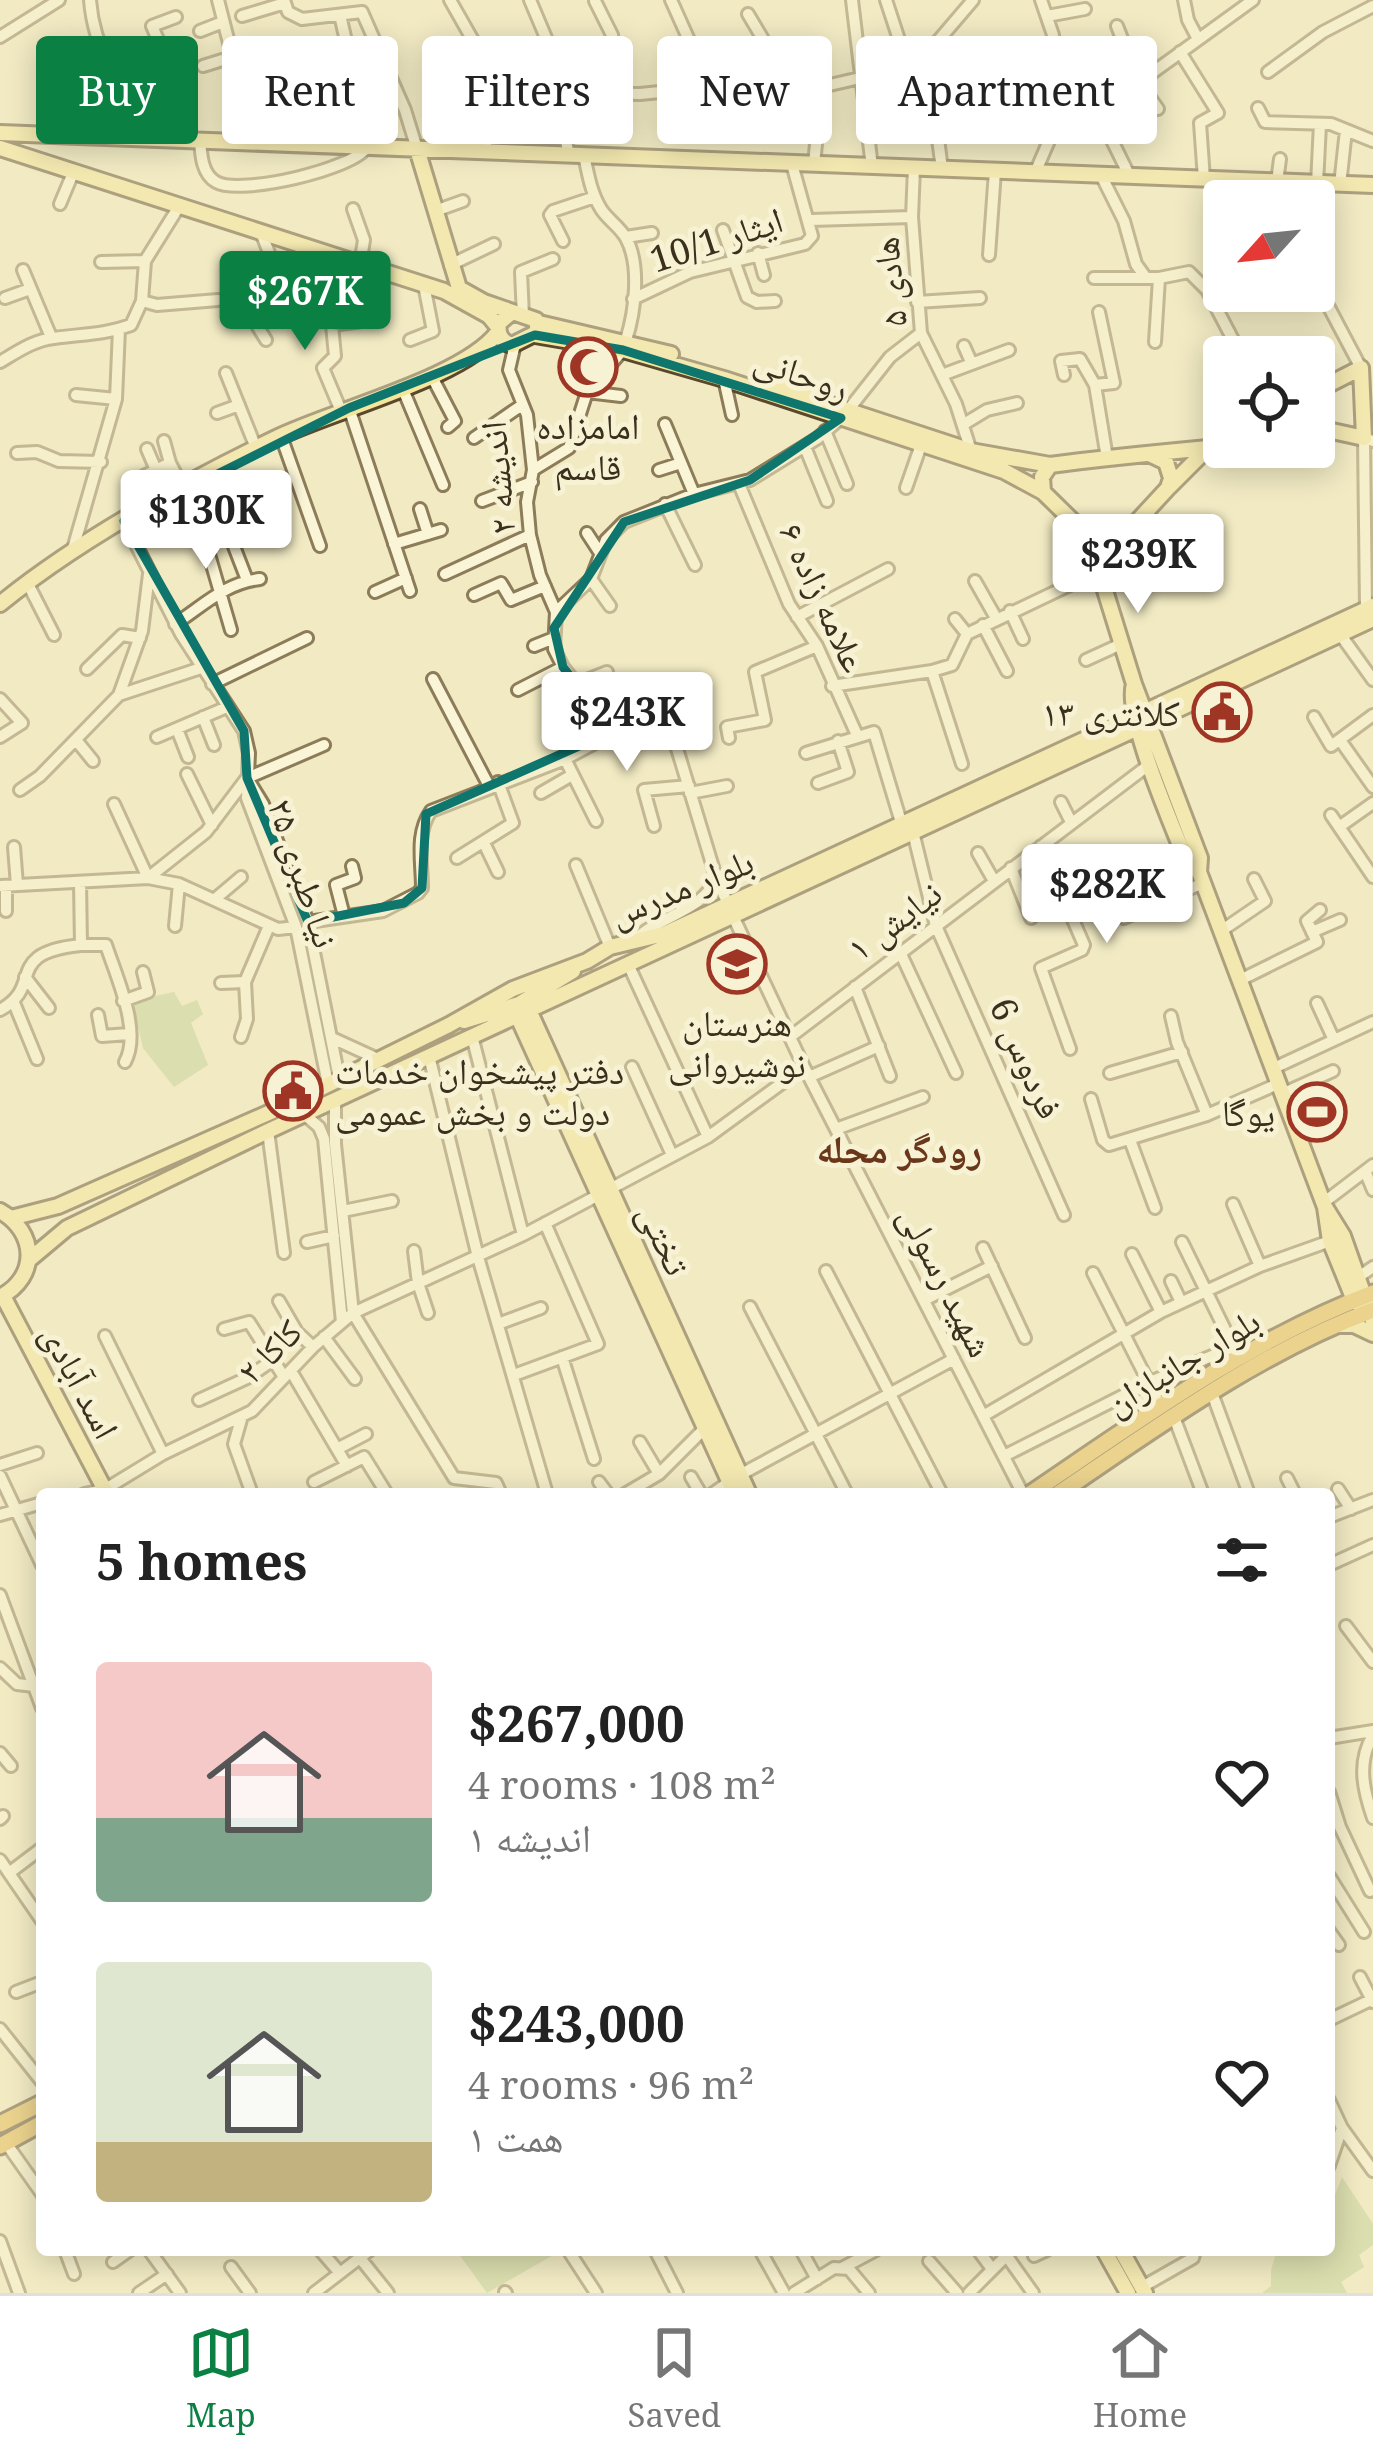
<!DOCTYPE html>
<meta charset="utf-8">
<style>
:root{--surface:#fff;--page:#f2f2f2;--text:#222;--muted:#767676;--line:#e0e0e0;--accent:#0b8043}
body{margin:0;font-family:"Noto Serif","Noto Naskh Arabic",serif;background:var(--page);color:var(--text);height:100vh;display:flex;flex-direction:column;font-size:45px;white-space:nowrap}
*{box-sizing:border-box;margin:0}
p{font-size:39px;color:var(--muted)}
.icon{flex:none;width:66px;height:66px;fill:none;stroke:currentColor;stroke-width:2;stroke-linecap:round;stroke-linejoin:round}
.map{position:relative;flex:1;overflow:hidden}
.side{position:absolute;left:36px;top:1488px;width:1299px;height:768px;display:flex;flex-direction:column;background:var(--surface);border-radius:12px;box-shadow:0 6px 30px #0003}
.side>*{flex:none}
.banner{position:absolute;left:36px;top:36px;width:1302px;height:108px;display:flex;gap:24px}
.needle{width:78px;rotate:243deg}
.tools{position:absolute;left:1203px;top:180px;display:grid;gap:24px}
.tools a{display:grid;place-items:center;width:132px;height:132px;border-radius:12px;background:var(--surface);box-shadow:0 6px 30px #0003;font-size:60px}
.price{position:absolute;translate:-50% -102px;padding:0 27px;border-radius:12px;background:#fff;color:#222;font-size:39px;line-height:78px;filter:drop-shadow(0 3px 6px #0008)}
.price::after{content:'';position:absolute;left:50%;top:72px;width:36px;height:27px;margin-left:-18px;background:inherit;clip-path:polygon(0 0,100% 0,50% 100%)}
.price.on{background:var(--accent);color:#fff}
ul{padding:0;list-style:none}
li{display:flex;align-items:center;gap:36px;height:300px;padding:0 60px}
li span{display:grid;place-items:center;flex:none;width:336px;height:240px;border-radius:12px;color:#555}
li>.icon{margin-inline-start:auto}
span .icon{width:144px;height:144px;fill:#fffc;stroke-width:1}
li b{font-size:51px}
h2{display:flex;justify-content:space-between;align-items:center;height:144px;padding:0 60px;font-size:51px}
.chip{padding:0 42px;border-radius:12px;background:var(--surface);box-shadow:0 6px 30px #0003;font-size:42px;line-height:108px}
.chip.on{background:var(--accent);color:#fff}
.dock{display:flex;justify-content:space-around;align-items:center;height:168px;border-top:3px solid var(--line);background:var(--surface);font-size:33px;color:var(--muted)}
.dock a{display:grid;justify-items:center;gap:6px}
.dock .on{color:var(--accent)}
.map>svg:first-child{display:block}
.green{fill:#c0d096}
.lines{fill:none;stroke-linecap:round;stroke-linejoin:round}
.minor-casing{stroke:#8c7c59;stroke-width:16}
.major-casing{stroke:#5a482d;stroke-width:20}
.highway-casing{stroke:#5a482d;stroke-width:21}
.minor{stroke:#fbf5d7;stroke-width:10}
.major{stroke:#f6e699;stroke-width:14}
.highway{stroke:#e4b94f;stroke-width:15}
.marked{fill:none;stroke:#0f766e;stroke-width:9;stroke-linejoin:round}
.labels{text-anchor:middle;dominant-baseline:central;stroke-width:10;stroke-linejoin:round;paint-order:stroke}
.street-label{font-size:36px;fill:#3b301e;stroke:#f7f2d3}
.poi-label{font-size:36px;fill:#3b301e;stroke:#f7f2d3}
.neighbourhood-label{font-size:39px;font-weight:bold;fill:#6a371a;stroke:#f7f2d3}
</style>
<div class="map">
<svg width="1373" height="2293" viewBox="0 0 1373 2293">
<rect width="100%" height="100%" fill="#f1eac3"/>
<path class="green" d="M174,992L182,1006L197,1000L203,1014L191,1023L208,1065L174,1087L143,1048L132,1001Z
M1342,2177L1373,2224V2245L1359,2255L1364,2267L1341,2282L1347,2293H1262L1271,2286V2270L1277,2250H1329V2210Z
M456,2250H552L555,2254L487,2293Z"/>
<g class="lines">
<defs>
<path id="minor" d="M90,0C94,55 125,95 156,139
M218,0L240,86L257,85L265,143
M284,0L288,12L302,19L362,12L405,110L417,149
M450,0L475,44L451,55L482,121L487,152
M530,0L557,64L578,52L583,93L640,94L710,87L729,99H769L860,78L906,61L938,41L973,0
M671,0L710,87
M852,0L872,167
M886,0L906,61
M1041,0L1053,35
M1184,0L1188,20L1198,39
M595,1L612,35L620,91
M748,14L767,46L792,49L803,91
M340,15L346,41
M242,16L285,3
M1047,16L1085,9
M1117,26L1139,82L1158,109
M200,31L223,22
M0,37L59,0
M938,41L1041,117L1051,136
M1102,48L1124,44
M1180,52L1218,113L1200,123L1204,179
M1044,64L1048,94
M203,66L232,57
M1268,72L1323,32L1373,6
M112,75L165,56L152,26L176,17
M1082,81L1104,77
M1037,96L1073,91L1082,81L1076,48
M735,99L747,118L817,134L814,164
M338,103L355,99V92L366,88L363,78L386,65
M1258,108L1265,122L1331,124L1373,141
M934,109L942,169
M1098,112L1130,177
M482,121L554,117L564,132L569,155
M1051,136L1098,112L1253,0
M200,140C201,155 202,174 216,182C240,196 354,169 367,147
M584,155C588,174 591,193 601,209C608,220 620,227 626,238C641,265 635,312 626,340
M914,168L912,217L921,333L956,404L971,451
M1035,173L1051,136
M1101,175L1124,221L1136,264L1146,278
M1232,181V201
M1263,182L1273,201
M1277,182L1280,159
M1317,184L1320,124
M1340,185L1346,130
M60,204L73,173
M353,209L364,240L360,265
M435,211L463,201
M811,220L912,217
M723,230L747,297L757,302L775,301
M262,235C272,261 284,284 278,312L260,315L258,327L266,340
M626,237L652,233
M563,241L550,215L553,211L595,197
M758,253L764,275
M989,255L995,171
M101,262L145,261
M450,265L494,244
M23,270L51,337
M1094,278H1159L1189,272L1207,290L1242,357
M1314,279L1361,368
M5,298L30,289
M633,299L690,272L805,244L812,236L792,164
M142,301L157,305L218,300
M917,302L980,298
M1099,312L1114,383L1095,385L1107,458
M523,316L521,272L553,259
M410,340L433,331L424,285
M1155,342L1159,278
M515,344L509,370L527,415L533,470L527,502L530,535L540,575L556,612L554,649L563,667L613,731
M964,346L972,364
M0,362C17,352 34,340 54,338C82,334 104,335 131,325L142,301L145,261L178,208
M226,373L256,448
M431,375L455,421L448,427
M942,375L1009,350
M1064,375L1061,361L1080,359L1095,385
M724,379L732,415
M402,387L443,485
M587,392L621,396
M76,395L116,399
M349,408L410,591
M849,409L890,357L921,333
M341,411L323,368L335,356L332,325L362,321L360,303
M217,413L239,405
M665,424L694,494
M964,424L987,410L1017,403
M825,431L847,484
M281,436L320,546
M474,438L522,405
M164,441L170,463L183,488
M805,447L827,501
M147,449L156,470
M17,453L37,452L59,461L101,462
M533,470L569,448L587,392L623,350
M659,470L681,463
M144,476L170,463
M739,484L789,604L817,646L857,735
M906,488L921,445
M482,501L532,482
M665,504L695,565
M420,509L428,534
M124,521L181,634L244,731L249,753L247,798L296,927L328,1084
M587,533L600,553
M230,536L247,580
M394,544L441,530
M73,549L116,399L119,329
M208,551L231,630
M445,574L530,535
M591,579L610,606
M975,581L996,618
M27,582L54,635
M375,592L406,578
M474,595L501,583L511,600L545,586
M1366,609L1364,438L1373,441
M1010,611L1023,639
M556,612L591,579L606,540L624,522L694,494L750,480L818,438L841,418
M797,617L888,569
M955,619L967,634
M175,624C204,605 225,583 260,579
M983,625L1007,671
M1340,634L1373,680
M534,646L554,638
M1086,660L1121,644
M87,669L122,635L140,638
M932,671L962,764
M433,679L489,786
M212,684L307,638
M577,684L607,672
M832,686L932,671L952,665L967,634L1099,571
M518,690L563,667
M119,695L201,668
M0,699L22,723L0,737
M203,717L214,745
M1314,717L1331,746L1373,715
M177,729L188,757
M662,729L689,707
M157,737L227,707
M729,738L727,727L765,720L755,672L817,646
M76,740L93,761
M1340,740L1373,787
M806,753L874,732L901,822
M565,759L596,821
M187,774L212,825
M247,778L263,804L308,922L339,1078
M247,778L324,745
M818,783L848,772L838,741
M20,790L40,776L119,695L142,631L149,574
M541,793L572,775
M690,793L727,786
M1061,802L1071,822
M114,804L148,878
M1331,815L1373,877
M654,826L644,790L689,786
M1339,827L1373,803
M913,832L936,926L1064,1215
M484,843L498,872
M1041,846L1084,945L1082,950L1041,968L1070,1049
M14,847L17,885
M978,853L994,881
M457,858L513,823L498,782
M576,865L610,947
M1011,868L1031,918
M148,878L206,832L246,779
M0,886L148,878L179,884L278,929L296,927
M6,886V911
M215,899L241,877
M732,914L804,1067L1023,1494
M344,916L336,885L355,878L352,866
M1124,918L1203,883
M308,922L383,911L418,893L422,888C422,861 415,834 431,811L565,759L627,726L650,725L672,732L716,877L728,904
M175,926L179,884
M1221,931L1265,901L1254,879
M1312,932L1340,920
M636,939C660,915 705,911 716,877
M81,945H106C116,976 142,1031 125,1062
M900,952L956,1073
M628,964L708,1137
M25,977L49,1008
M1240,980L1317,942L1307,921L1320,910
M221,983L245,982
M855,987L890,1076
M123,1001L148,992L143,972
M14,1003L37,1059
M1317,1003L1334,1040
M0,1010C45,986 2,953 81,945L80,882
M98,1015L102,1036L129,1034
M1171,1016L1177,1042L1207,1115
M472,1036L523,1235
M241,1037L247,1019L245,982L269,926
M790,1037L1150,764
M332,1038L378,1059
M429,1056L478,1257L547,1494
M632,1067L672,1155
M1274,1068L1373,1022
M1110,1073L1182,1052
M809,1077L879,1046
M1284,1093L1333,1071
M1091,1099L1103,1140L1109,1145L1207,1115L1280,1083
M335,1102V1144L353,1313L454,1478L496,1483L501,1494
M305,1115L319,1127L324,1139L342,1322
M836,1129L923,1097
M268,1131L284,1253
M1130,1140L1155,1208
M1365,1171L1373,1190
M1323,1203L1373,1165
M1233,1204L1260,1266
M343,1211L392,1201
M307,1242L334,1236
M1182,1242L1236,1352
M983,1248L1025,1338
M414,1251L418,1283L428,1313
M1132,1254L1161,1312
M826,1271L942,1494
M1093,1273L1161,1407
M1357,1278L1373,1267
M1171,1281L1181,1302
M924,1300L992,1266
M279,1301L297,1332L313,1347
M750,1307L847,1494
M498,1324L541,1308
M224,1329L249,1322L284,1377
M105,1336L163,1454
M324,1337L355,1379
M562,1357L594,1459
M291,1371L347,1466
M514,1375L598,1344L545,1223
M1212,1393L1249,1494
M199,1400L247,1378L273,1360
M242,1416L234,1444L252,1494
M983,1416L1161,1312L1260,1266L1330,1241
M1174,1417L1203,1494
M640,1442L659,1474
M337,1449L366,1434
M1004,1456L1150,1382L1233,1347
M0,1465L37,1453
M0,1476L42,1565
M691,1477L701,1494
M1287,1478L1295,1494
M314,1482L364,1457L387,1494
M599,1482L608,1494
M1338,1489L1351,1509
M84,1494L104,1490L163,1454L252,1411L313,1347L353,1313L523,1235L708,1137L804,1067
M625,1494L659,1474L705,1428
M712,1494L736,1477L954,1359
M0,1515L42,1503
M1329,1517L1373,1500
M1329,1565L1373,1545
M0,1595L42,1708
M1346,1626L1373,1662
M0,1668L17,1684L34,1686
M1373,1735C1357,1762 1363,1789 1373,1818
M1329,1738L1373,1731
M0,1753L11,1766
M1329,1792L1340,1827L1370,1891
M0,1819L3,1816
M0,1860L42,1921
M9,1873L42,1848
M1329,1876L1364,1932
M1329,1931L1339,1945
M1360,1977L1373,2002
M16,1992L42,1982
M1329,2020L1373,1999
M0,2029L42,2082
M1329,2100L1342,2128L1373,2171
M6,2143L42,2194
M1329,2166L1342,2128
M0,2241L19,2293
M65,2250L74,2274
M149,2250L180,2293
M320,2250L340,2273
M568,2250L596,2293
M655,2250L677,2293
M760,2250L784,2293
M801,2250L817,2279
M978,2250L992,2269
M1006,2255L1033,2293
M1034,2256L1047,2250
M360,2258L388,2293
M929,2261L957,2293
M113,2262L130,2250
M231,2267L250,2293
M842,2268L876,2250
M1142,2287L1193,2258L1195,2250
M505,2292L506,2293
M139,2293L167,2274
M314,2293L370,2250
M794,2293L834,2268L849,2269L869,2293
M969,2293L1012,2250"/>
<path id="major" d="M0,133L1373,185
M0,148L444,291L489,316L498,327
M417,149L459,288L484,302L536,320L538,332L512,345C501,342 497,334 499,323L511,313
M539,323L671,354
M535,335L623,350L724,379L1004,471L1043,492
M767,384L971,451L1050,465
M1314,392L1361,368L1364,438L1314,427
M1149,454L1166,462L1171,478L1168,488L1120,540H1092L1043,492L1042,477L1050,465C1102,458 1155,453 1208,448
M1169,487L1208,448L1224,440
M1075,524L1099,571L1134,684L1200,858L1199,872L1325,1207L1343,1236L1373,1321
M0,604C81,538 183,483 276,438C333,410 464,378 498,332
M1134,684C1124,717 1173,826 1187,863L1199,872
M573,971L519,1004L516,1013L735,1494
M464,1021L519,1004L528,1008L749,1494
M1325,1207L1330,1241L1354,1300L1362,1307
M0,1211C37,1232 39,1277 0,1297
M11,1218L58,1206L291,1103L449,1025L513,989L587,961L610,947L664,934L1373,606
M30,1259L67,1228L268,1131L1373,619
M3,1296L107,1494
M1340,1325H1354L1373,1334
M1104,2250L1128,2293
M1121,2250L1145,2293"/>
<path id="highway" d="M1030,1494C1138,1421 1250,1339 1373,1293
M1058,1494C1157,1427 1260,1352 1373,1310
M0,2124L42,2103
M0,2146L42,2123"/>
</defs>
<use href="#minor" class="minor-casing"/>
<use href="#major" class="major-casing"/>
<use href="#highway" class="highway-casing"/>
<use href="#minor" class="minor"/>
<use href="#major" class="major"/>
<use href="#highway" class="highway"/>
</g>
<path d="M0 0H1373V2293H0ZM535,335L623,350L841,418L750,480L624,522L554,628L563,667L613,731L426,814L422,888L404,903L308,922L247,778L244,731L124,521L349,408Z" fill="#f1eac3" fill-opacity=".55" fill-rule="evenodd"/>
<path class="marked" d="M535,335L623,350L841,418L750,480L624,522L554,628L563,667L613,731L426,814L422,888L404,903L308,922L247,778L244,731L124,521L349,408Z"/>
<defs>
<symbol id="mosque-ring" viewBox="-11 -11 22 22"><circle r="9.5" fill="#f7f2d3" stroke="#9f3625" stroke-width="1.5"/><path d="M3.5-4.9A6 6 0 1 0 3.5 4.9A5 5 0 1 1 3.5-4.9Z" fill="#9f3625"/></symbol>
<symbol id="civic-ring" viewBox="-11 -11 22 22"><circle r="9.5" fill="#f7f2d3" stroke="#9f3625" stroke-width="1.5"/><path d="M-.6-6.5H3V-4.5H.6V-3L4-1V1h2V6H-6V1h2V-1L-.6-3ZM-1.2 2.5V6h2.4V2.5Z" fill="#9f3625"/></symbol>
<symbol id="school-ring" viewBox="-11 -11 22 22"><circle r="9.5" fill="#f7f2d3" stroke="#9f3625" stroke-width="1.5"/><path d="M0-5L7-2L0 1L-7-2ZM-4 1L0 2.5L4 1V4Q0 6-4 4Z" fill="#9f3625"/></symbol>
<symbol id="stadium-ring" viewBox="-11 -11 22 22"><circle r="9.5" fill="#f7f2d3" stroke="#9f3625" stroke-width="1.5"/><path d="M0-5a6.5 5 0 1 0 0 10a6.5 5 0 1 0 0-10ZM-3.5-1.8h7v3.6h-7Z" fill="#9f3625"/></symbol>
</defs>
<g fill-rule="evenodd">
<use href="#mosque-ring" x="555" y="334" width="66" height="66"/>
<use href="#civic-ring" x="1189" y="679" width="66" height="66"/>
<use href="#school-ring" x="704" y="931" width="66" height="66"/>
<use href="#civic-ring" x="260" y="1058" width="66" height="66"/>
<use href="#stadium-ring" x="1284" y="1079" width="66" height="66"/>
</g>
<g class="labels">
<g class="street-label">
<text transform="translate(716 239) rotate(-18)">ایثار 10/1</text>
<text transform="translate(889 282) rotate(-96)">هادی ۵</text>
<text transform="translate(802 373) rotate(19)">روحانی</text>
<text transform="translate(497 478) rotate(-95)">اندیشه ۲</text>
<text transform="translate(824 597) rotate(65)">علامه زاده ۶</text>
<text transform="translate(304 873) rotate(72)">نیا طبری ۲۵</text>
<text transform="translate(681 887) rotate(-22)">بلوار مدرس</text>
<text transform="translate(894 920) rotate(-37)">نیایش ۱</text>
<text transform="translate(1027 1058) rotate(66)">فردوس 6</text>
<text transform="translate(665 1239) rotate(65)">تختی</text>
<text transform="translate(947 1281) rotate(63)">شهید رسولی</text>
<text transform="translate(269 1351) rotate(-45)">کاکا ۲</text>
<text transform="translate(1182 1361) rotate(-31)">بلوار جانبازان</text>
<text transform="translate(81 1381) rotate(62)">اسد آبادی</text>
</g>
<g class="poi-label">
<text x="588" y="425">امامزاده<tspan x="588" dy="41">قاسم</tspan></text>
<text x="1180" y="712" text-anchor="end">کلانتری ۱۳</text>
<text x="737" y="1022">هنرستان<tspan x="737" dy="41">نوشیروانی</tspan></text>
<text x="335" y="1070" text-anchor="start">دفتر پیشخوان خدمات<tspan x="335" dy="41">دولت و بخش عمومی</tspan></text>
<text x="1275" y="1112" text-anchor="end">یوگا</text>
</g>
<g class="neighbourhood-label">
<text x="899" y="1147">رودگر محله</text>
</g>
</g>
</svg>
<div class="tools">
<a><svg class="needle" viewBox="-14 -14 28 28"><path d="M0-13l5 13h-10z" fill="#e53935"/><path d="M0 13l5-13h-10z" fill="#767676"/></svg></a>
<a><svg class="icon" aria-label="locate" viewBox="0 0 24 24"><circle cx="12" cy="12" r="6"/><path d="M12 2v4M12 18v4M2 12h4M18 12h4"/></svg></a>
</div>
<b class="price on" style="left:305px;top:353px">$267K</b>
<b class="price" style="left:206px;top:572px">$130K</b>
<b class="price" style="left:1138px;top:616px">$239K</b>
<b class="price" style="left:627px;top:774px">$243K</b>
<b class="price" style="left:1107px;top:946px">$282K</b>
<div class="banner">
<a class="chip on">Buy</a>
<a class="chip">Rent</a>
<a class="chip">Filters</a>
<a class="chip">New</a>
<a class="chip">Apartment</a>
</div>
<section class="side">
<h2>5 homes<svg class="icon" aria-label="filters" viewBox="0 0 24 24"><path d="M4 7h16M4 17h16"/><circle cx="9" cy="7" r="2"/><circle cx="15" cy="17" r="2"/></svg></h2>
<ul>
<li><span style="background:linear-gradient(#f6c9c9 65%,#7fa58c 0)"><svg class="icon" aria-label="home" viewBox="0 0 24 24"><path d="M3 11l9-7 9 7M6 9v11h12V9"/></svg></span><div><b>$267,000</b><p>4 rooms · 108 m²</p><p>اندیشه ۱</p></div><svg class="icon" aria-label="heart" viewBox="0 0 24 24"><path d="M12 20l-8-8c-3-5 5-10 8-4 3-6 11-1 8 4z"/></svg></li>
<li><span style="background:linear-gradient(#dfe7d0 75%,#c2b280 0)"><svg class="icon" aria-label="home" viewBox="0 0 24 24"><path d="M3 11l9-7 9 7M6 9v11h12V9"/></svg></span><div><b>$243,000</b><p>4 rooms · 96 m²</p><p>همت ۱</p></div><svg class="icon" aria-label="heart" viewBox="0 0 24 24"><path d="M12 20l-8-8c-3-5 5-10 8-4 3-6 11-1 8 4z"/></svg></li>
</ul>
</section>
</div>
<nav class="dock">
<a class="on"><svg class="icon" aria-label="map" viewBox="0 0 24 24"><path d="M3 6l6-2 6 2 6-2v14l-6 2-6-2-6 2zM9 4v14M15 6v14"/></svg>Map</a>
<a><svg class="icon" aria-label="saved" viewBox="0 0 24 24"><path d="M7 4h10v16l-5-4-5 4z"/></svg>Saved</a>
<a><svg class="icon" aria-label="home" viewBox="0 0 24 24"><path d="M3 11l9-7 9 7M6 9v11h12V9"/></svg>Home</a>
</nav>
